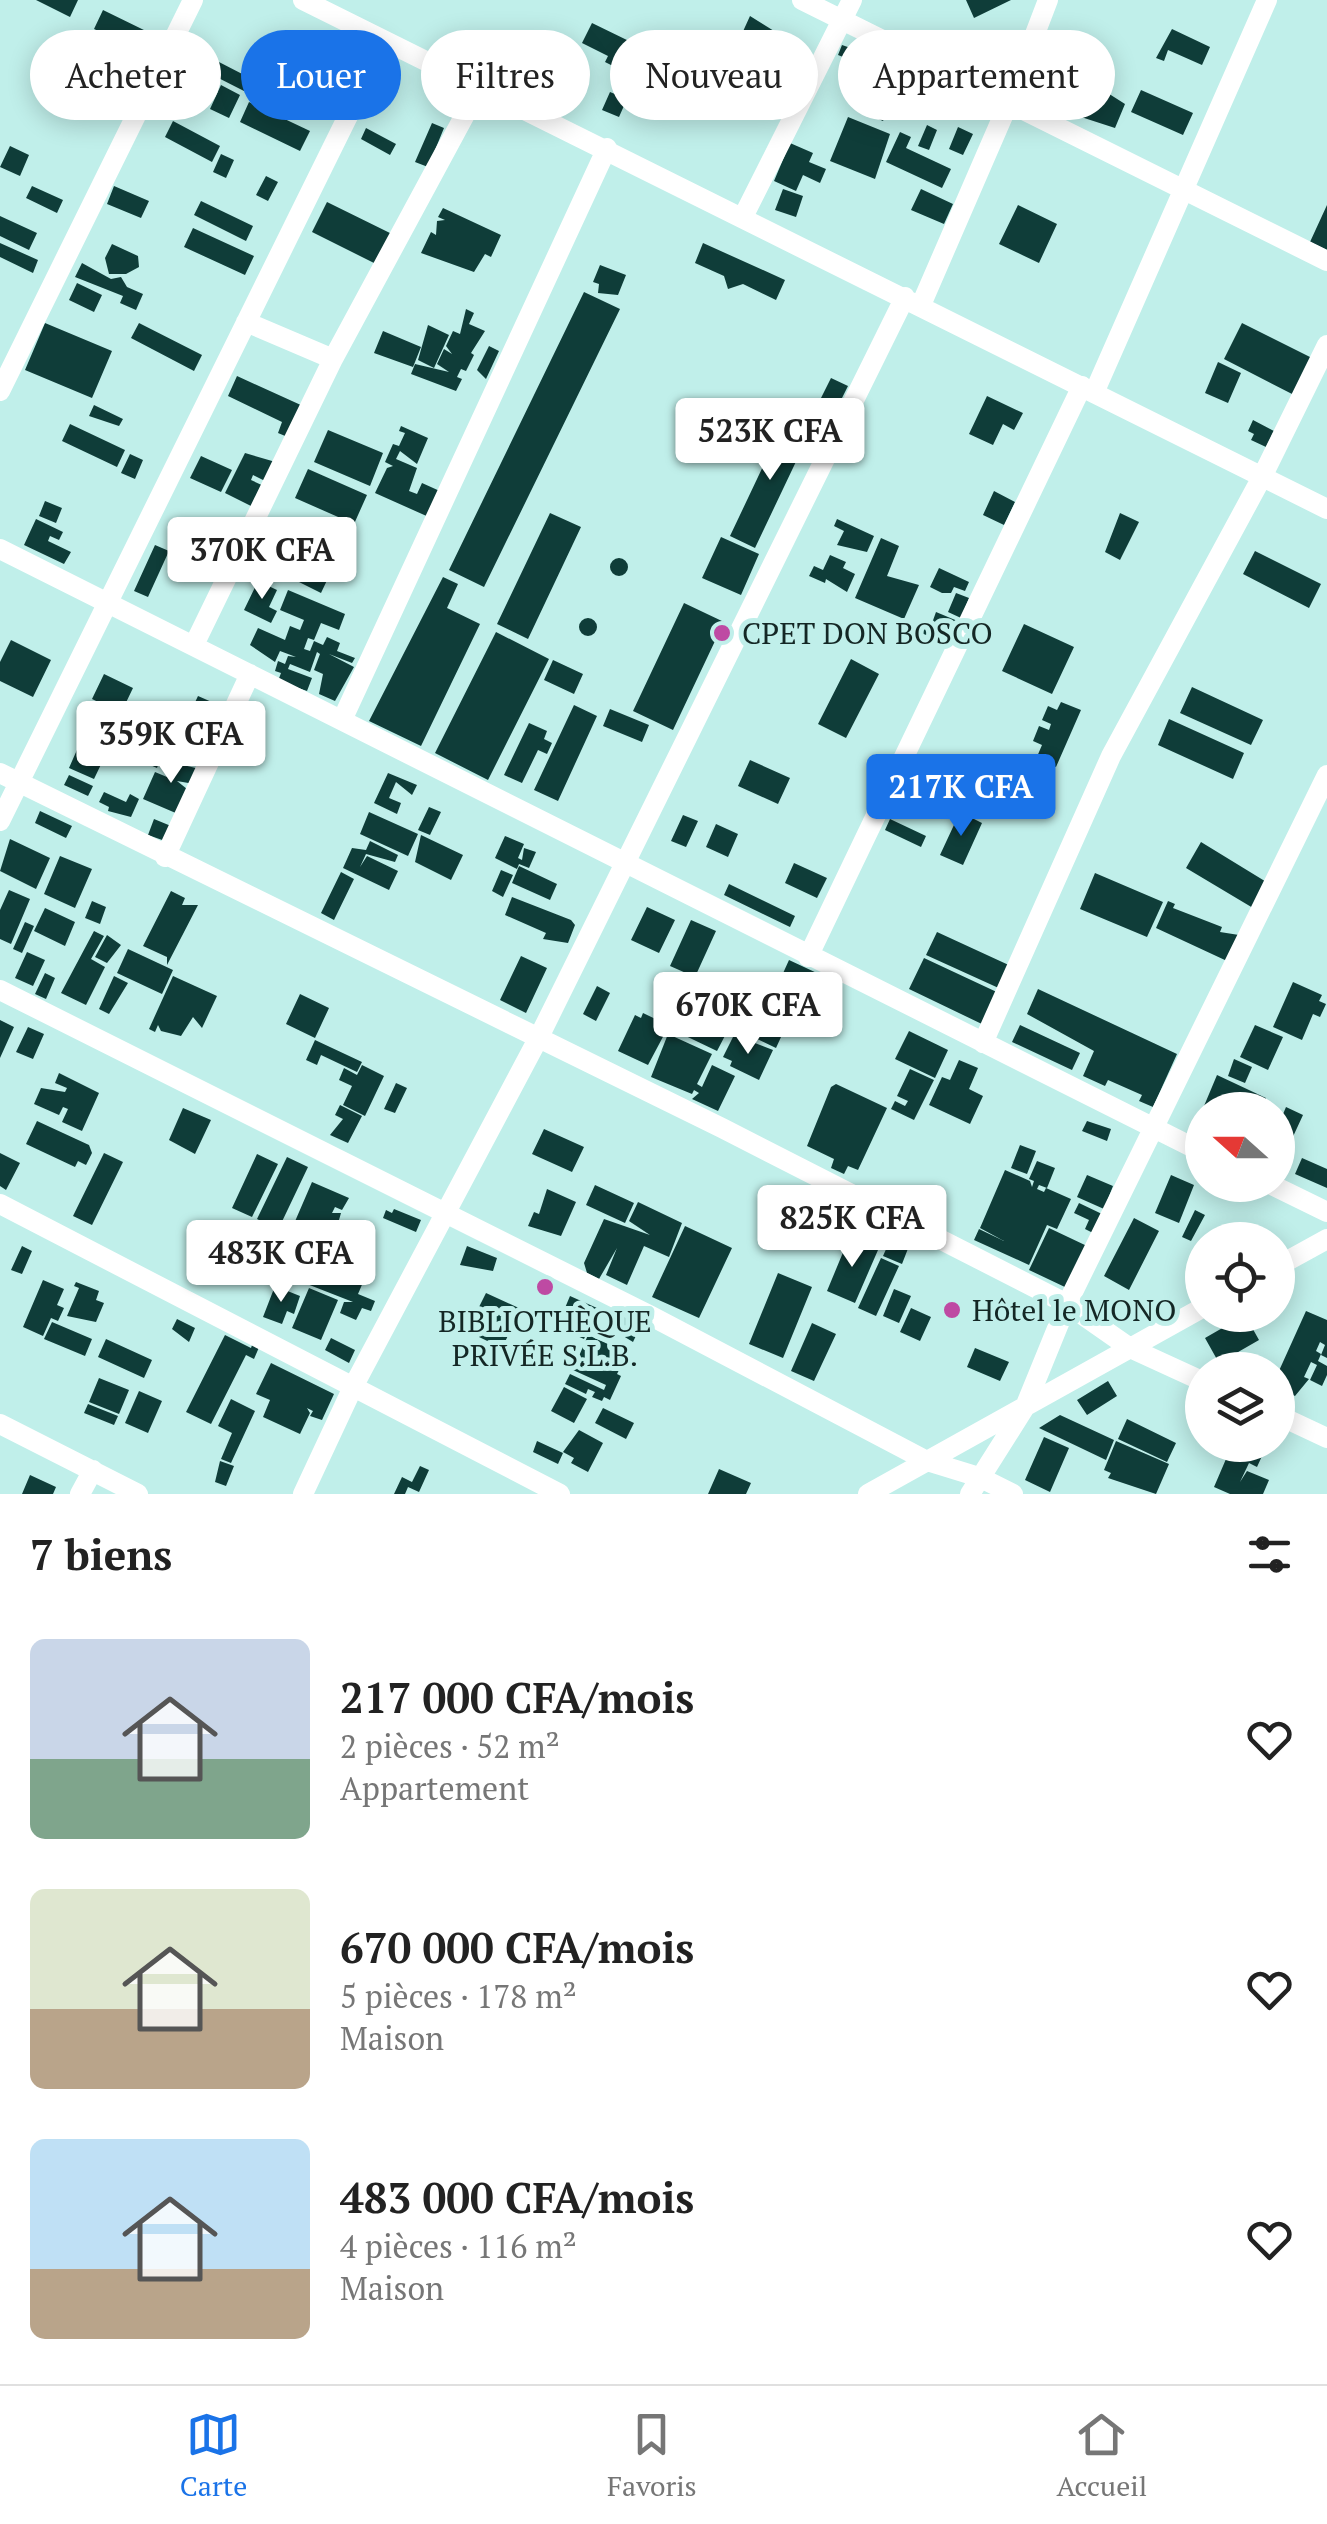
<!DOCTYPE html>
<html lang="fr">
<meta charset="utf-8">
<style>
:root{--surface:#fff;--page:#f2f2f2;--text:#222;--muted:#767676;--line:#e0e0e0;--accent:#1a73e8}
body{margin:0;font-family:"PT Serif",serif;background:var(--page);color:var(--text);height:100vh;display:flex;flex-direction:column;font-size:38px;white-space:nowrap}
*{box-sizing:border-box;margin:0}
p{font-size:32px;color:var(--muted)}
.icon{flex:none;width:55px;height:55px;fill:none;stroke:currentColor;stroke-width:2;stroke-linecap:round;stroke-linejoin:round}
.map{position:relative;height:1494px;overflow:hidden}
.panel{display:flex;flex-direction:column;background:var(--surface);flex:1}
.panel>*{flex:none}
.hud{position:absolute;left:30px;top:30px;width:1268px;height:90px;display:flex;gap:20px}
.needle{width:65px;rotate:291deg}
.tools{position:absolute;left:1185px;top:1092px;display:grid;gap:20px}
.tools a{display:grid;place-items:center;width:110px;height:110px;border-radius:50%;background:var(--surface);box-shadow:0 5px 25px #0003;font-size:50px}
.price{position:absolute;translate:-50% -85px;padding:0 22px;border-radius:10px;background:#fff;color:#222;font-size:32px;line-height:65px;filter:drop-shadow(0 2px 5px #0008)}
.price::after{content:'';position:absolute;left:50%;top:60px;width:30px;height:22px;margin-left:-15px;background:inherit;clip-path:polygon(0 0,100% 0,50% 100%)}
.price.selected{background:var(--accent);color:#fff}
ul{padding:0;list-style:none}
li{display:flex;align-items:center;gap:30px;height:250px;padding:0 30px}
li span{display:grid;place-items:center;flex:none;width:280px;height:200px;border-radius:15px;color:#555}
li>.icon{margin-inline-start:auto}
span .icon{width:120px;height:120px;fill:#fffc;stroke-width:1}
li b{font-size:42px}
h2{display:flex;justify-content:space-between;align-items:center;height:120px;padding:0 30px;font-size:42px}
.tag{padding:0 35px;border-radius:45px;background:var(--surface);box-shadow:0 5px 25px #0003;font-size:35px;line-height:90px}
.tag.selected{background:var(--accent);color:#fff}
.dock{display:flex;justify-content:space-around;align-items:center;height:140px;border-top:2px solid var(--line);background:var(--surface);font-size:28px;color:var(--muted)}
.dock a{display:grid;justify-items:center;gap:5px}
.dock .selected{color:var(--accent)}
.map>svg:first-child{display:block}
.building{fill:#0f3d39}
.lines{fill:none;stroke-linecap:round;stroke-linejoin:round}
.minor{stroke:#fff;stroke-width:20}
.poi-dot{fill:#be4aa3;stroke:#c0efea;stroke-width:4}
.labels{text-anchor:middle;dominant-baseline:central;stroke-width:10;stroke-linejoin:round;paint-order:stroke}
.poi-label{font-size:30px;fill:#142725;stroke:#c0efea;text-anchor:start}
</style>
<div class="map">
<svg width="1327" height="1494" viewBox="0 0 1327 1494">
<rect width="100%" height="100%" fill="#c0efea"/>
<path class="building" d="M36,0H78L70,17Z
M966,0H1011L974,18Z
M103,10L148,32L139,50L94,29Z
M750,16L782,36V54L769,76L757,71L755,77H747L735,49Z
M592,23L631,42L619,69L605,62L608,56L582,43Z
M1172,29L1210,47L1202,65L1168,50L1164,61L1156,58Z
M517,31L535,37L530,53L511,47Z
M186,45L250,78L244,91L179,58Z
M842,45L865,53L861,64L838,55Z
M869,80L896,91L883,121L857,110Z
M189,82L213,93L207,105L183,94Z
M1092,83L1125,104L1115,128L1078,116Z
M221,85L240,95L229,118L210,109Z
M1052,86L1066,92L1056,116L1042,110Z
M1141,90L1193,113L1183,135L1131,112Z
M610,92L627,99L619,117L602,110Z
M249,102L310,131L300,151L240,122Z
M848,117L890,134L875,179L830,161Z
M173,121L220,146L212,162L165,137Z
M432,123L444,128L428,167L415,162Z
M927,125L937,130L929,150L918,146Z
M958,127L973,134L963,155L949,149Z
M366,128L396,144L390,155L361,139Z
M900,132L911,137L906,148L951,169L942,188L886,162Z
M790,143L813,153L809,162L826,169L820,183L803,175L796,191L774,181Z
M10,146L29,155L20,176L0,167Z
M221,154L234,160L226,178L213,172Z
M266,176L278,182L268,201L256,195Z
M32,186L63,200L57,213L26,198Z
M114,186L149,201L141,218L107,204Z
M783,189L803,196L796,217L775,210Z
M921,189L953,204L944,224L911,210Z
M201,201L253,226L246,241L194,215Z
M327,202L394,235L378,265L312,232Z
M1018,205L1057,224L1039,263L999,244Z
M1327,205V250L1310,242Z
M443,208L501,235L491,257L485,254L474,272L421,253L431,232L436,235L437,221L445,220L438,217Z
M0,216L37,233L29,250L0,236Z
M193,228L254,256L245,275L184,247Z
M0,243L38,260L33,273L0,257Z
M703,243L785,280L776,300L743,284L728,289L724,276L695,263Z
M112,244L138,256L139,267L126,274H109L105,258Z
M82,263L111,279L121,277L127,287L143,294L136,310L120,303L123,296L75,277Z
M600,265L626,275L618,295L598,293L599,284L593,282Z
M77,283L102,295L94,312L69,300Z
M584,292L620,309L484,587L449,570Z
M466,309L474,313L469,324L485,331L471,353L474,355L466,371L461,369L457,377L462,379L456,391L411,374L415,364L449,372L437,364L444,349L452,354L446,346L453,331L460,334Z
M45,323L112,351L92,398L25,370Z
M139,323L202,355L194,371L131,338Z
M1242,323L1312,358L1294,395L1224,359Z
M428,325L449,335L434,368L418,360Z
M383,331L421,347L413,367L374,353Z
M489,346L499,351L486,379L477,370Z
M1218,362L1241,373L1228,403L1205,393Z
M237,376L303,406L290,438L278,433L282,422L228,396Z
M831,378L848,386L838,406L821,398Z
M987,396L1023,413L1014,430L1003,424L993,445L969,434Z
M94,405L123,419L119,426L89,416Z
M786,418L811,430L755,548L730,536Z
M1253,420L1274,431L1266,447L1251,440L1254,434L1248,431Z
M70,424L125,450L117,467L62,441Z
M401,426L428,438L417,464L400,451L396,459L417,468L409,491L417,494L422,483L442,492L431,518L375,493L387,468L393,466L385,462L393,444L399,446L405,433L399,431Z
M328,430L383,453L370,486L314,462Z
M245,453L279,463L269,483L253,475L251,480L266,487L255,508L225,493Z
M130,454L143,460L135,479L121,473Z
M201,456L232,470L221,492L190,478Z
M308,469L367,495L354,524L295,498Z
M994,491L1015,502L1004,525L983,515Z
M45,501L62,508L56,523L39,516Z
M550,513L581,527L528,639L497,624Z
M1120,513L1139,522L1120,560L1105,552Z
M36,519L63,532L59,540L50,536L48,541L71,552L64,564L24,545Z
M837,519L874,536L867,552L837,545L844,531L834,526Z
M721,537L759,554L741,595L702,578Z
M881,538L899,546L887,576L919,585L904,619L855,598Z
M155,545L169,551L148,597L134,591Z
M1255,551L1321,584L1309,608L1243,574Z
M830,555L846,562L843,568L855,574L847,592L826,579L825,583L809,576L814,566L823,570Z
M610 567a9 9 0 1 1 18 0a9 9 0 1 1-18 0Z
M300,559L330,574L321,593L291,578Z
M939,568L969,582L965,591L954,587L951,593H942L930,587Z
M443,577L458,584L447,608L480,624L421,746L369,721Z
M258,581L277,590L269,607L277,611L271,623L244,610Z
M288,590L345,614L339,630L321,623L314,640L308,638L304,649L310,651L314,641L323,645L327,637L340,643L337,651L355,658L352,663L329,654L354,667L335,701L319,694L323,674L314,670L320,654L317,652L310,672L290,664L288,669L312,678L307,691L278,681L281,673L275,671L278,661L285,664L288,656L296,657L280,651L275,662L250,645L258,628L285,640L290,626L300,630L304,620L280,610Z
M956,593L969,598L961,618L948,612Z
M684,603L724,622L673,730L633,711Z
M936,612L960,622L950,644L921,633L925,623L931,626Z
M579 627a9 9 0 1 1 18 0a9 9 0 1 1-18 0Z
M1024,624L1074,647L1052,694L1002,671Z
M496,632L549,659L488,780L435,753Z
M11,640L51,660L33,697L0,681V662Z
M851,659L879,674L846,738L818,724Z
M553,660L583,674L574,694L544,680Z
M104,674L133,688L121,713L92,699Z
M1192,687L1263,720L1251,745L1180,713Z
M198,696L214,703L210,712L221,716L205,750L178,738Z
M1061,702L1081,710L1056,767L1036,759L1042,745L1033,741L1039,726L1049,730L1051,724L1042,720L1048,706L1057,710Z
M574,705L597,716L558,801L534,790Z
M610,709L649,725L642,742L603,726Z
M1169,719L1244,753L1233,779L1158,745Z
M529,723L547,731L544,739L552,743L547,754L538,750L522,783L504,775Z
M175,740L205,753L200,764L181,756L175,762L167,759Z
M130,742L162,755L157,768L125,754Z
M80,743L106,754L94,779L69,768Z
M750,760L790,778L778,804L738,786Z
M166,761L200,769L194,784L177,781L187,789L178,814L143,799L155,772L167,777L169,772L163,769Z
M388,773L417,785L412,795L396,782L389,798L401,803L397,814L374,803Z
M69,775L93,786L88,796L64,785Z
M104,792L126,802L130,794L139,799L131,817L108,811L109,807L99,802Z
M429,807L441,812L430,835L418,830Z
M40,811L72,826L66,838L35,823Z
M369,812L418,834L408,856L360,834Z
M960,812L982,823L963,865L940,855Z
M683,815L698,821L686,847L671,841Z
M154,819L171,826L165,841L148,835Z
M890,819L926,836L921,847L885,830Z
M716,824L738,834L728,857L706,847Z
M421,835L463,855L451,880L415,862Z
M505,836L524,844L518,858L522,860L524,848L536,852L529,868L519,864L517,869L495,858Z
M10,839L50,858L36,889L0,871Z
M370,841L398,855L395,862L366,854L360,867L367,856L398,871L389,890L343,868L352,848L366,850Z
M1201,842L1268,883L1253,908L1186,868Z
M60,856L92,869L75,908L44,894Z
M794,863L827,878L817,898L785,883Z
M519,866L557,884L550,900L512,883Z
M501,870L513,875L503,897L492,891Z
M341,872L354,879L334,920L321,913Z
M1095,873L1163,902L1147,937L1080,909Z
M729,884L795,916L790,927L724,895Z
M9,890L30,899L11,944L0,939V910Z
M171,891L185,898L182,905H198L167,965V957L143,946Z
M512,897L571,920L575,925L568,943L543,939L546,933L505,915Z
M92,901L106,907L100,924L85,918Z
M1168,901L1175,904L1173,908L1222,927L1220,932L1239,935L1227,961L1156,928Z
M647,907L675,920L659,953L631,940Z
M45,908L75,922L65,946L34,931Z
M691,920L716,931L695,977L670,966Z
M25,922L34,926L22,953L13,949Z
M94,931L104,936L91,959L105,967L86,1005L61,993Z
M937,932L1013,967L1003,990L926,955Z
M107,935L121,945L107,963L95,957Z
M128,949L173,970L162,994L117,973Z
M27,952L45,960L33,986L15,978Z
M521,956L547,968L526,1013L500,1000Z
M924,958L1001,994L986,1026L909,989Z
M789,960L819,974L805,1004L775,991Z
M45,973L55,978L46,999L35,994Z
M114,976L128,983L109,1014L99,1009Z
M173,976L217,996L202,1028L193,1017L181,1036L161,1031L158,1025L155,1032L149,1029Z
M1293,982L1322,995L1319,1001L1326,1004L1320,1017L1313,1014L1302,1040L1273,1027Z
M597,986L610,993L596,1021L583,1014Z
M1038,989L1177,1054L1153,1107L1139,1101L1142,1095L1108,1080L1105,1086L1083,1076L1094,1051L1027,1014Z
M300,994L329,1008L315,1038L286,1024Z
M767,1002L792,1013L776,1048L751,1036Z
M681,1004L729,1028L717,1051L669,1028Z
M643,1013L668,1025L662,1027L665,1033L648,1065L618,1051L635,1015L641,1018Z
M0,1020L14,1027L0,1058Z
M1020,1025L1080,1053L1072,1070L1012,1042Z
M1255,1025L1283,1037L1268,1070L1240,1057Z
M28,1027L44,1034L33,1059L16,1052Z
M909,1031L948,1050L935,1078L895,1059Z
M668,1034L712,1054L697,1084L702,1087L712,1065L735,1076L718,1111L692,1099L699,1093L694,1090L692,1094L651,1077Z
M734,1035L773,1050L759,1080L730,1066L732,1061L723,1057Z
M315,1040L362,1062L357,1072L321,1055L317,1065L306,1060Z
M1234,1059L1252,1067L1245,1083L1228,1076Z
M959,1060L978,1068L969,1089L983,1096L970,1124L929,1105L942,1077L950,1080Z
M362,1065L384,1076L365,1116L343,1105L352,1086L339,1080L344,1068L357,1075Z
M910,1069L934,1080L914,1120L891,1109L895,1101L905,1106L908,1101L897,1096Z
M59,1073L99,1093L82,1131L62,1122L68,1109L63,1107L59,1115L34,1104L41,1088L65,1092L67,1088L55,1083Z
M1217,1075L1266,1098L1265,1110L1204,1106Z
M396,1083L407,1088L395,1113L384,1109Z
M836,1084L887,1108L858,1170L848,1166L844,1174L831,1168L834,1159L807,1146L831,1087Z
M340,1105L362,1116L348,1143L330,1135L343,1119L335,1115Z
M1286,1107L1303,1115L1278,1169V1126Z
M183,1108L211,1120L195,1154L169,1140Z
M37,1121L89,1145L92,1153L86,1165L78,1161L75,1167L26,1144Z
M1087,1121L1111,1129L1107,1141L1082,1131Z
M544,1129L584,1147L572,1172L532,1154Z
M1020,1145L1036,1151L1027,1174L1011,1168Z
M0,1153L20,1163L6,1190L0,1186Z
M104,1153L123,1162L92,1225L73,1216Z
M257,1154L278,1164L252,1217L232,1208Z
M287,1157L308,1167L278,1230L257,1219Z
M1302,1158L1327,1169V1188L1295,1174Z
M1037,1161L1055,1168L1047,1188L1039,1185L1037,1189L1044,1192L1046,1188L1071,1199L1057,1229L1047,1225L1029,1265L974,1240L979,1229L1004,1241L980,1228L1005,1170L1030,1181L1032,1187L1034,1181L1029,1179Z
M1087,1175L1113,1186L1104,1209L1077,1197Z
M1171,1175L1194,1185L1179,1223L1155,1213Z
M312,1182L349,1198L342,1210L335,1207L332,1213H341L337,1227L328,1223L326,1227L335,1231L330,1243L293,1226Z
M595,1185L634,1203L625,1223L586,1205Z
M547,1189L576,1202L561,1236L528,1226L534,1212L539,1214Z
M638,1202L682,1223L669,1257L644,1246L627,1285L606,1275L617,1248L599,1279L587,1273L584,1263L604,1219L650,1235L629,1221Z
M1079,1203L1102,1214L1093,1233L1085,1229L1089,1220L1074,1213Z
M394,1209L421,1220L416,1232L383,1218L386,1210L392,1213Z
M1195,1210L1205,1215L1191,1241L1182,1237Z
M1134,1218L1159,1231L1129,1290L1104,1276Z
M685,1226L732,1248L699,1318L652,1297Z
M1049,1228L1087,1246L1067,1288L1029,1270Z
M849,1238L878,1250L855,1303L827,1291Z
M891,1238L909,1246L902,1264L883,1256Z
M338,1241L370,1254L362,1272L330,1259Z
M22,1246L32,1251L22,1274L11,1270Z
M467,1246L497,1258L493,1271L460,1265Z
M881,1258L899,1266L876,1316L858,1308Z
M315,1262L364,1280L358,1294L375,1301L371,1311L362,1308L356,1320L340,1313L344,1302H353L307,1284Z
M778,1273L812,1287L783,1358L749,1344Z
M43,1280L64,1289L57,1305L64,1308L58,1321L51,1318L43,1336L23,1327Z
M76,1282L99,1291L96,1300L104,1303L96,1322L67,1316L79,1288L74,1286Z
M275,1286L300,1296L294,1314L287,1311L282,1324L263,1317Z
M309,1288L338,1300L321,1340L292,1328Z
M894,1289L911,1296L899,1323L883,1316Z
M486,1293L521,1309L502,1348L479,1337L490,1314L478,1309Z
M570,1296L597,1308L584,1339L557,1327Z
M911,1308L931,1317L920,1341L900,1332Z
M1306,1311L1327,1320V1358L1321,1355L1325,1345L1320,1342L1316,1351L1321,1354L1318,1361L1327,1366V1375L1322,1386L1310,1380L1317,1365L1311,1362L1304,1377L1309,1379L1295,1396L1278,1388V1373Z
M613,1312L641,1325L633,1342L615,1331L619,1323L610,1318Z
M1245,1315L1259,1340L1219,1363L1205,1338Z
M177,1319L195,1328L189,1342L172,1329Z
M52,1322L92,1339L85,1356L44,1339Z
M812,1323L836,1334L814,1381L791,1371Z
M225,1335L251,1348L253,1342L260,1345L254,1359L246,1355L211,1424L186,1412Z
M588,1335L621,1350L615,1364L621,1366L617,1374L621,1376L610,1400L604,1397L602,1401L592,1397L595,1392L588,1389L586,1394L565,1384L570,1374L604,1390L606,1385L573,1370Z
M331,1338L355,1350L349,1363L325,1350Z
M106,1339L152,1360L144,1378L98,1357Z
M975,1348L1009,1362L1000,1381L967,1367Z
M271,1363L334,1394L322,1420L310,1416L313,1411L307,1408L310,1413L300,1434L263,1417L270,1400L256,1394Z
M99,1378L129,1390L119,1414L89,1402Z
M1108,1381L1117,1396L1087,1415L1077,1400Z
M564,1387L587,1399L574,1423L551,1411Z
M139,1391L162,1401L148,1433L125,1423Z
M231,1399L255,1411L231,1463L221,1459L232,1433L218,1426Z
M88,1404L118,1416L114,1425L84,1413Z
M603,1408L634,1423L626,1439L595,1423Z
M1060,1415L1114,1440L1106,1460L1039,1428Z
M1127,1419L1176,1443L1167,1462L1118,1439Z
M579,1430L603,1443L588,1472L571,1463L574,1458L563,1452Z
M1044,1437L1069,1448L1050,1492L1025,1480Z
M537,1441L563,1453L558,1464L533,1452Z
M1116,1441L1169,1464L1156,1494L1108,1478L1111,1473L1104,1470Z
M1232,1445H1267L1257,1467L1249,1463L1240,1482L1247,1471L1269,1480L1263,1494H1230L1214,1487Z
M220,1461L234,1466L226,1486L215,1482Z
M420,1466L429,1470L419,1492L408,1487L405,1494H394L402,1477L412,1482Z
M719,1469L751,1483L746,1494H708Z
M30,1475L56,1487L53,1494H22Z"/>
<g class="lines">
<path class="minor" d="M303,0L1327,509
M802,0L1327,261
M743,217L852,0
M921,305L1009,102L1048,0
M246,322L333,359
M0,391L193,0
M1094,393L1267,0
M0,549L1202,1152
M194,645L333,359L481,85
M343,718L607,148
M0,773L722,1128L1067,1304L1130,1348L1202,1381
M0,821L385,41
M165,857L250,674
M808,957L1082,386
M0,990L651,1316L927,1461L979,1477L1013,1494
M983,1043L1111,756L1262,477L1327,345
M1272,1185L1327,1212
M0,1204L560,1494
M1278,1266L1327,1239
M1278,1415L1327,1438
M0,1424L138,1494
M80,1494L93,1470
M303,1494L353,1387L539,1037L905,297
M868,1494L1202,1308
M970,1494L1025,1407L1067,1304L1327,775"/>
</g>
<g class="poi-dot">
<circle cx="722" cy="633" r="10"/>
<circle cx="545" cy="1287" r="10"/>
<circle cx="952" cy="1310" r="10"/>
</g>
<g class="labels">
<g class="poi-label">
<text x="742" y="633">CPET DON BOSCO</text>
<text x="972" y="1310">Hôtel le MONO</text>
<text x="545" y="1321" text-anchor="middle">BIBLIOTHÈQUE<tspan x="545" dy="34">PRIVÉE S.L.B.</tspan></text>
</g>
</g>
</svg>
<div class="tools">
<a><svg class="needle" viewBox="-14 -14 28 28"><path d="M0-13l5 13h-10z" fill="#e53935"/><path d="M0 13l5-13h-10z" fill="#767676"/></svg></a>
<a><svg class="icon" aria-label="locate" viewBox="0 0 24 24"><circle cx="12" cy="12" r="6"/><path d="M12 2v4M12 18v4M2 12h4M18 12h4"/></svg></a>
<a><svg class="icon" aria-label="layers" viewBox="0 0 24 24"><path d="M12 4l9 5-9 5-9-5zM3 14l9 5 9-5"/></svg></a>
</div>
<b class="price" style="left:770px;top:483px">523K CFA</b>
<b class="price" style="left:262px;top:602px">370K CFA</b>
<b class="price" style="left:171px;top:786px">359K CFA</b>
<b class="price selected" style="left:961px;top:839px">217K CFA</b>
<b class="price" style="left:748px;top:1057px">670K CFA</b>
<b class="price" style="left:852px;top:1270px">825K CFA</b>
<b class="price" style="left:281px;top:1305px">483K CFA</b>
<div class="hud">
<a class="tag">Acheter</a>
<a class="tag selected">Louer</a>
<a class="tag">Filtres</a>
<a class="tag">Nouveau</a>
<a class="tag">Appartement</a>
</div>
</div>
<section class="panel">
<h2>7 biens<svg class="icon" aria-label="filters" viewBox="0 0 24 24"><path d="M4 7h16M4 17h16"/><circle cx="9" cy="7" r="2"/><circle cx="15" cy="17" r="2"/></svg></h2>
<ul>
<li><span style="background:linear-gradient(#c9d6e8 60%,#7fa58c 0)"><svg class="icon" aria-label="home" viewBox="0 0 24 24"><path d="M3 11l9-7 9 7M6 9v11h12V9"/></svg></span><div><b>217 000 CFA/mois</b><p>2 pièces · 52 m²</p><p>Appartement</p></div><svg class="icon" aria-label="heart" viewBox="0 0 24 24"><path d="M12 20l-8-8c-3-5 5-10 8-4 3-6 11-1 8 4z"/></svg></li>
<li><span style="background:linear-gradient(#dfe7d0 60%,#b9a48a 0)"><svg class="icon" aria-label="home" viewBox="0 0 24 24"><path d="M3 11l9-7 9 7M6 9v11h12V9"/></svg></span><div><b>670 000 CFA/mois</b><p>5 pièces · 178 m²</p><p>Maison</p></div><svg class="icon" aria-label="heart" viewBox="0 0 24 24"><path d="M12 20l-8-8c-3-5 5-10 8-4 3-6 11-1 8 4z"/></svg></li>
<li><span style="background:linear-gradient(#bfe0f5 65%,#b9a48a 0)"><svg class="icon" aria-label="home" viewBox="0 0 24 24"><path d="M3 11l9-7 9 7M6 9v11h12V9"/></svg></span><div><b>483 000 CFA/mois</b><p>4 pièces · 116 m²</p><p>Maison</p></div><svg class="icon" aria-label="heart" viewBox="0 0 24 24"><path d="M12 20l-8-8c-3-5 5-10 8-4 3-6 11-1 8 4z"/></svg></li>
</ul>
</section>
<nav class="dock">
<a class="selected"><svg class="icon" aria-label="map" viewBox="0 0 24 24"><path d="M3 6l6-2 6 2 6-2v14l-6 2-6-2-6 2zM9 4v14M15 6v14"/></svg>Carte</a>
<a><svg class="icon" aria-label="saved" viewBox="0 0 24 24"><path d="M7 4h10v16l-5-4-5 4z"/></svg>Favoris</a>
<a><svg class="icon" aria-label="home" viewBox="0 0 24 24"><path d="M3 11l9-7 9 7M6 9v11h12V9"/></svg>Accueil</a>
</nav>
